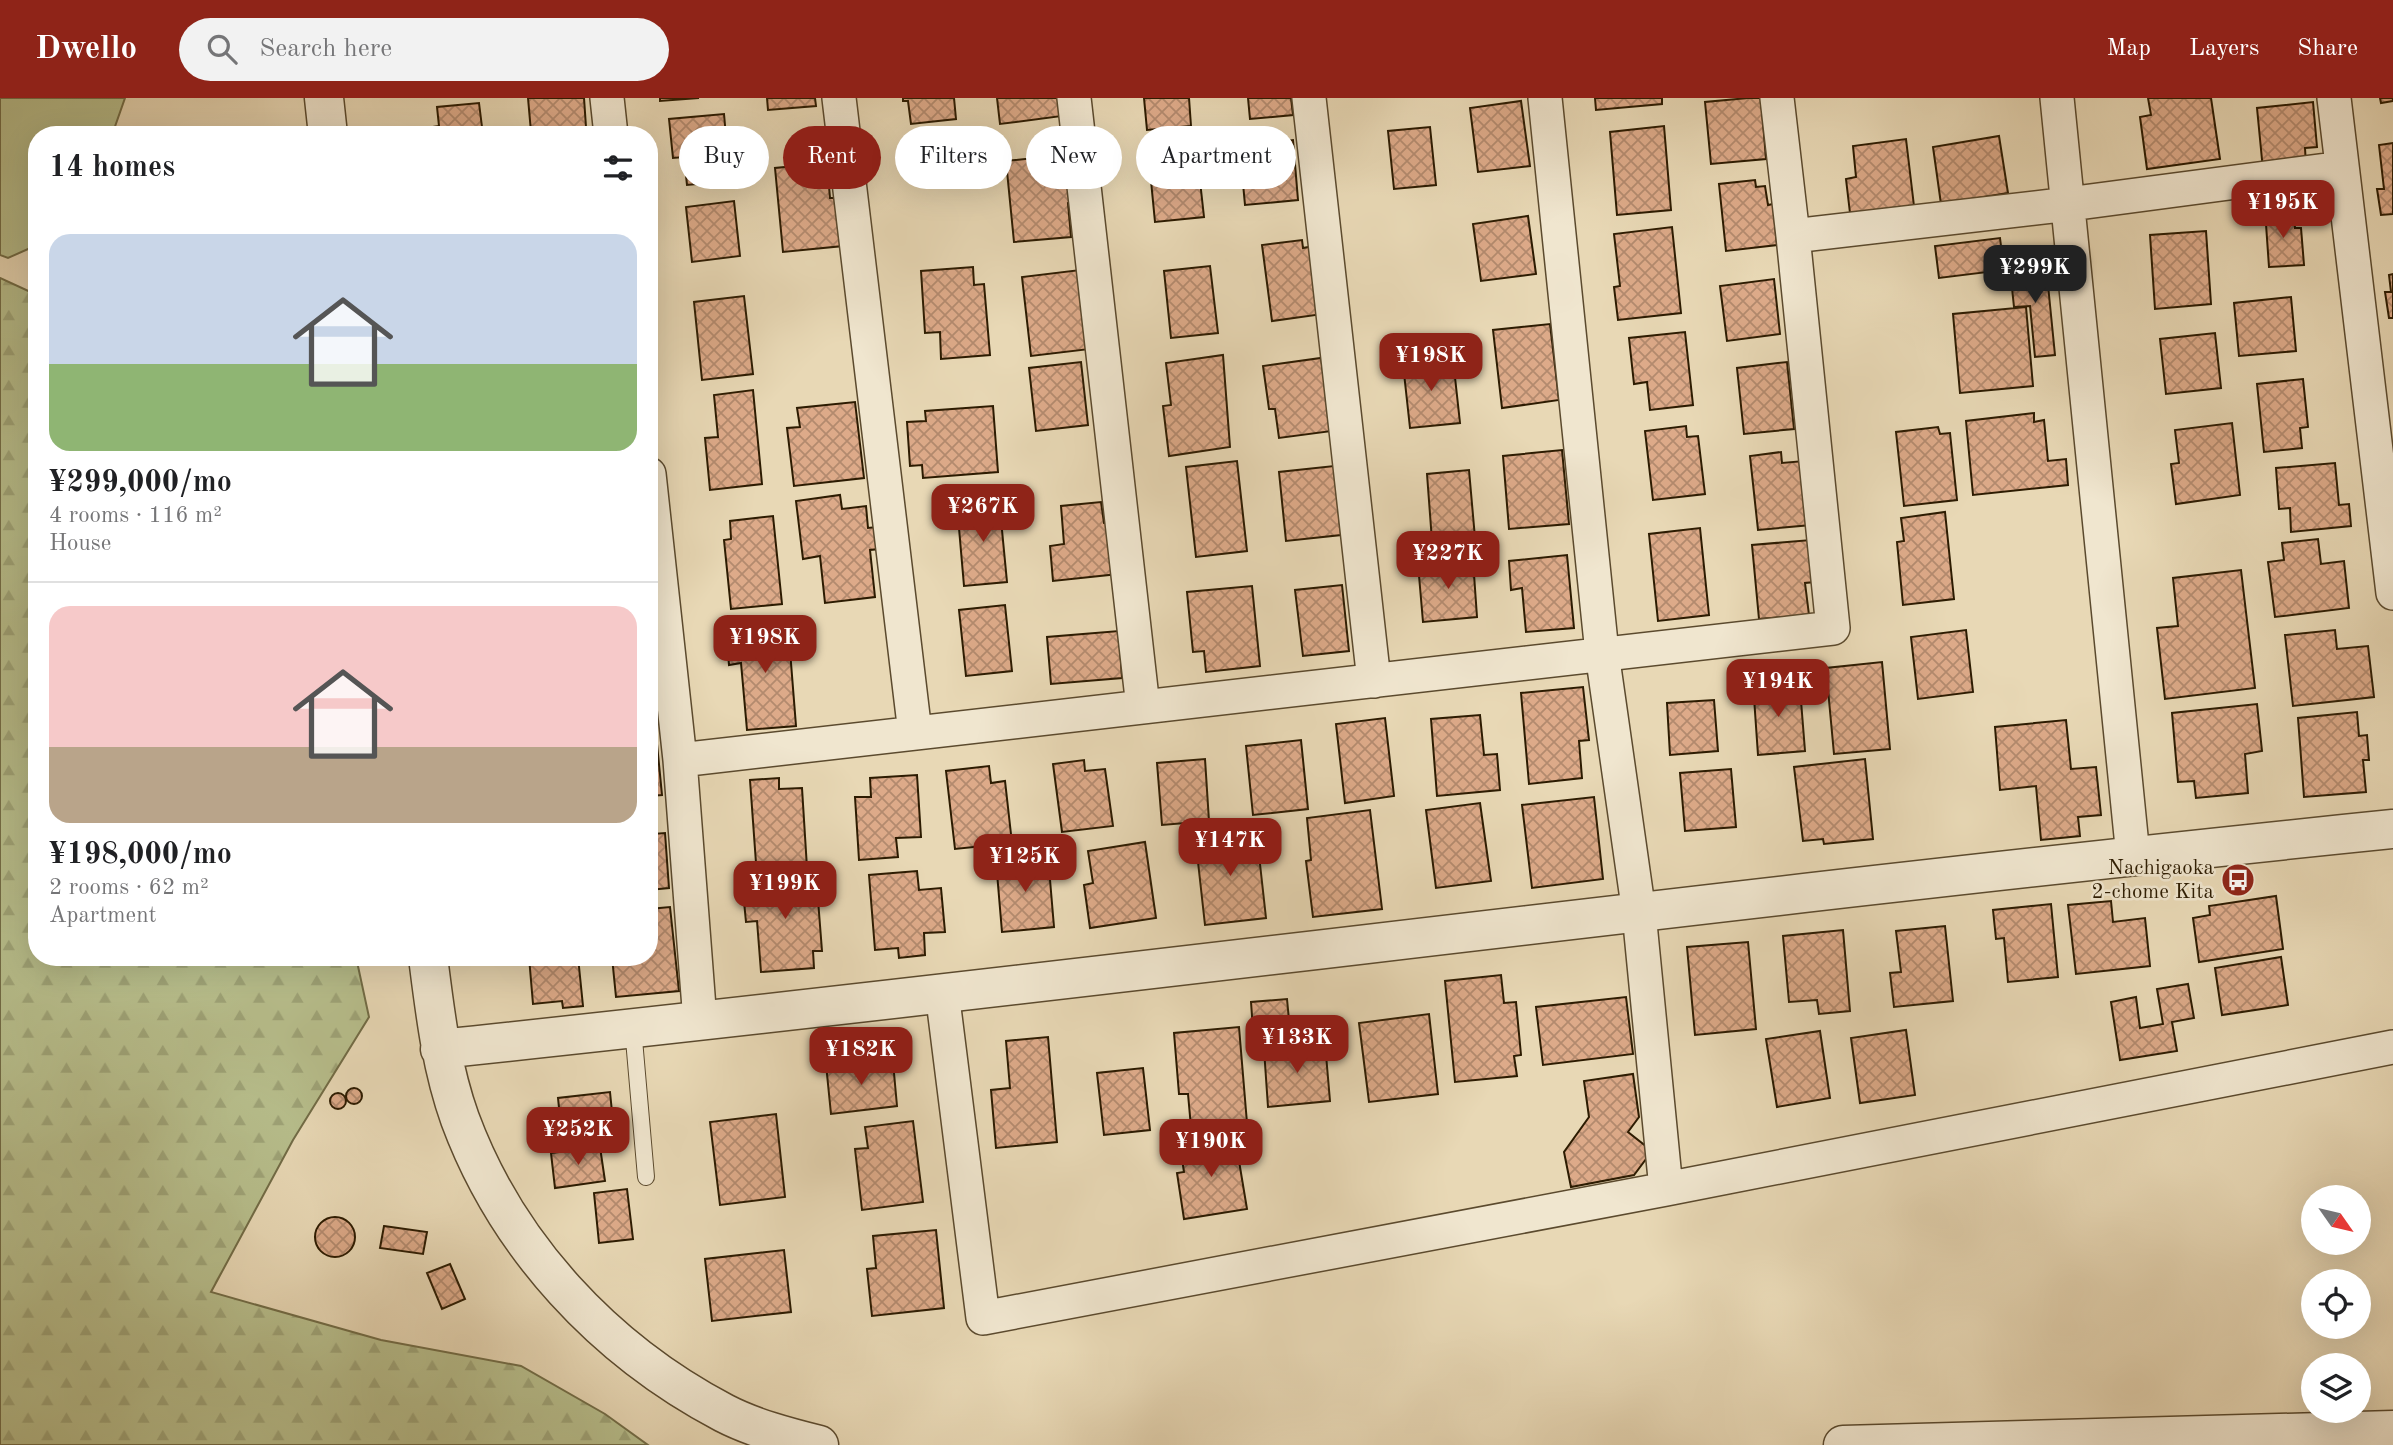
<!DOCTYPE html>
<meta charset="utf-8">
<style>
:root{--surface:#fff;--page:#f2f2f2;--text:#202124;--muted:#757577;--line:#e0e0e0;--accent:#8f2418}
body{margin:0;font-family:"Old Standard TT",serif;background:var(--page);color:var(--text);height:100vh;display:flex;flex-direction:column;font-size:26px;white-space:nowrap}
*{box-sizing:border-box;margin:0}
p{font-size:23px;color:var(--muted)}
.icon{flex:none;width:38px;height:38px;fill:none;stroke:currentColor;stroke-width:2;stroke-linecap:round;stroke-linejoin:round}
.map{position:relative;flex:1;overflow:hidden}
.sheet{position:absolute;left:28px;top:28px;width:630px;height:840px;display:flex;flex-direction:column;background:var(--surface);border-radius:28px;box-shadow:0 7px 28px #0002}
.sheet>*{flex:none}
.top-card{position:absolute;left:679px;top:28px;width:665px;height:63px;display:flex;gap:14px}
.needle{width:46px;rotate:124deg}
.tools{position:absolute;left:2301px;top:1087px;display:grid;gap:14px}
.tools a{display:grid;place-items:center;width:70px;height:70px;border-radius:50%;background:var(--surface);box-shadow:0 7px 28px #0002;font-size:35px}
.price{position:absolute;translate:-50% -60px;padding:0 16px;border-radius:14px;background:var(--accent);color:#fff;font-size:23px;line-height:46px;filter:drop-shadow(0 2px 4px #0008)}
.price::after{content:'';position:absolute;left:50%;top:42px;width:21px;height:16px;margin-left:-10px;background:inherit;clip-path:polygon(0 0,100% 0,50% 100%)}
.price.current{background:#222;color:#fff}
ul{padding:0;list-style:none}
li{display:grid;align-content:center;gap:14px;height:371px;padding:0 21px}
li+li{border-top:2px solid var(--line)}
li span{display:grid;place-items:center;height:217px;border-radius:21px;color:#555}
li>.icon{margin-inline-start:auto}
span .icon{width:126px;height:126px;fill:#fffc;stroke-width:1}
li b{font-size:30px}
h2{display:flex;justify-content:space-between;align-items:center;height:84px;padding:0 21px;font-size:30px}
.chip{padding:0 24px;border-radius:32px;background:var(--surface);box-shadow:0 7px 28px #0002;font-size:24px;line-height:63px}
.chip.current{background:var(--accent);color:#fff}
header{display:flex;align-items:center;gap:42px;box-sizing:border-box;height:98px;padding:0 35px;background:var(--accent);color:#fff}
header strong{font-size:33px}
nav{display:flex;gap:38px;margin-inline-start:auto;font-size:24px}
.search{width:490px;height:63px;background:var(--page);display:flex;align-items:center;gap:18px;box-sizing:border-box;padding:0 24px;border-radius:38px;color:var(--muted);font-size:26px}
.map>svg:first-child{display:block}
.forest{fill:url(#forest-firs);stroke:#726c46;stroke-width:2}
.park{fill:#b7be8c;stroke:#726c46;stroke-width:2}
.building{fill:url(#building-cross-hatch);stroke:#2c1b01;stroke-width:2}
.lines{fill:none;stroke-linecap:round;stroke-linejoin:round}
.service-casing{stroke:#5b4a2e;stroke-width:18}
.minor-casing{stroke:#5b4a2e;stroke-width:36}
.tertiary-casing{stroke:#5b4a2e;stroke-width:41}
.service{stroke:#f0e6cf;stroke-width:16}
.minor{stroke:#f0e6cf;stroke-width:33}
.tertiary{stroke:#f0e6cf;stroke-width:38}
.labels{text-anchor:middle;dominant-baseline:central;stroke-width:5;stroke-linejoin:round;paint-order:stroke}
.poi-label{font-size:21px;fill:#2c1b01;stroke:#f0e6cf;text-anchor:end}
</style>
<header>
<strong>Dwello</strong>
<div class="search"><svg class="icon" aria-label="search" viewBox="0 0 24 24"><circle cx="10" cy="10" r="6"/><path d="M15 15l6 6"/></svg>Search here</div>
<nav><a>Map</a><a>Layers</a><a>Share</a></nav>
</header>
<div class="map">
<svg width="2393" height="1347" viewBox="0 0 2393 1347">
<defs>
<pattern id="forest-firs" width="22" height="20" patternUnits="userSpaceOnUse" patternTransform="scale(1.75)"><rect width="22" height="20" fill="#b7be8c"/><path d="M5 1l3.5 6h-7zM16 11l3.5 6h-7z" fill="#9ea377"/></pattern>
<pattern id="building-cross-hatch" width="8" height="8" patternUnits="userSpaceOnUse" patternTransform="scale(1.75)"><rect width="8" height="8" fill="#ddaa89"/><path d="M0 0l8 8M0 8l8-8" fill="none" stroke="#b38a6e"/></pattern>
</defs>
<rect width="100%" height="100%" fill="#e8d8b5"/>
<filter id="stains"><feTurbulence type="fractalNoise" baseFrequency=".00286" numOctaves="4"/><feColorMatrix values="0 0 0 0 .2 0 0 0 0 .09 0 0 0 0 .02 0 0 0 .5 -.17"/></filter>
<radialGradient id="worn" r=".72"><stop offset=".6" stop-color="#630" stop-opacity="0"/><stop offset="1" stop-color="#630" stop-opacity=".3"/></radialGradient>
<path class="forest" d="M0,180L37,197V859H356L369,919L293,1042L211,1194L381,1242L521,1268L605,1316L648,1347H0Z"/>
<path class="park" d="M0,0H125L112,37H37V147L8,160L0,157Z"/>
<path class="building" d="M528,0H584L586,29L531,34Z
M660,0H699L660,3Z
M767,0H815L816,8L768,12Z
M903,0H954L956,21L911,26L908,3H903Z
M997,0H1060L1062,18L1000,26Z
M1144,0H1189L1191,28L1147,32Z
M1248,0H1291L1293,17L1250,21Z
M1595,0H1662V6L1596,12Z
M1748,0H1761L1766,61L1711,66L1705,4Z
M2148,0H2211L2220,61L2147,71L2140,19L2151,17Z
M2380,0H2393V3L2381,5Z
M1521,3L1530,68L1478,74L1470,10Z
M2313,4L2317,49L2305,50L2306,67L2263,72L2257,10Z
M479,5L483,37H433L432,29L439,28L437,9Z
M724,16L730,83L687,87L684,59L673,60L669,21Z
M1664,28L1671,112L1617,117L1610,34Z
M1430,29L1436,87L1394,91L1388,33Z
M1268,30L1269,45L1293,42L1298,102L1245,107L1238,32Z
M1999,38L2008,95L1941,106L1933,49Z
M1906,41L1914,108L1850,115L1846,81L1856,79L1853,48Z
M2393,45V116L2381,117L2377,91H2384L2379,47Z
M1197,56L1204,119L1155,124L1149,62Z
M1053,58L1055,88L1074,86L1075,104L1068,105L1071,139L1014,144L1006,63Z
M827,65L830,100H838L843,148L783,154L775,70Z
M1755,82L1756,89L1765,88L1768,107L1773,106L1777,147L1726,153L1719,86Z
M734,103L740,158L692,164L686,109Z
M2283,110V117L2294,116L2295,130H2301L2304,167L2269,169L2265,112Z
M1528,118L1536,176L1481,183L1473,126Z
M1672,129L1681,215L1618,222L1614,189L1620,188L1614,136Z
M2206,133L2211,206L2155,211L2150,137Z
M2000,140L2004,172L1939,180L1935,148Z
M1302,142L1303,150L1314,148L1323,216L1272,223L1262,147Z
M2046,167L2055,257L2035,259L2030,208L2014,209L2010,171Z
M1210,168L1218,235L1171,240L1164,173Z
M973,169L974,187L984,186L990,257L941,261L940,234L925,235L921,173Z
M1080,172L1090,251L1031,258L1022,179Z
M2393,176V220H2389L2385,194H2391L2389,177Z
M1774,181L1780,236L1727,243L1720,188Z
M744,198L753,276L702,282L694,204Z
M2291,199L2296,253L2239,258L2234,205Z
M2026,209L2033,288L1960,295L1953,216Z
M1550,226L1559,302L1502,310L1493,232Z
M1685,234L1693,307L1650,312L1647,284L1634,286L1629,240Z
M2215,235L2221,290L2166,296L2160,241Z
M1223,257L1230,349L1169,358L1163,308L1171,307L1166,265Z
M1321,260L1332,333L1279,340L1275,311H1269L1263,268Z
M1453,261L1460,325L1410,330L1403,266Z
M1081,264L1088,327L1036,333L1029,270Z
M1787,264L1794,331L1744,336L1737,270Z
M2303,281L2308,329L2300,330L2302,350L2264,354L2257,286Z
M753,292L762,386L710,392L705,340L718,339L714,297Z
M855,304L864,380L794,388L787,330L800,329L797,310Z
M993,308L998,374L923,380L922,367L910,368L907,324L926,323L925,313Z
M2034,315V324L2044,322L2048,363L2066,361L2068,387L1973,397L1966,323Z
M2232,325L2240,397L2176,406L2171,366L2179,365L2175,332Z
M1686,328L1687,339L1698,338L1705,396L1653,402L1645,333Z
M1938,329L1940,336L1950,335L1957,402L1904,408L1896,334Z
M1562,352L1569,426L1509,431L1503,358Z
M1781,354L1782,365L1804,363L1811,427L1758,432L1750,358Z
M1237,363L1247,453L1196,459L1186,369Z
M2335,365L2339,407L2349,406L2351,428L2291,434L2290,410L2279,411L2276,370Z
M1334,368L1341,437L1286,443L1279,374Z
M1469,372L1475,440L1432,443L1427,376Z
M840,397L842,411L866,408L868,430L876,429L879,451L870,452L875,499L825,505L820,458L803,461L796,403Z
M999,401L1007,484L964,488L959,430L967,429L964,405Z
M1101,404L1104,425L1113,424L1118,476L1053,483L1050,448L1064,446L1061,408Z
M1945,414L1954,501L1903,507L1897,444L1904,443L1901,420Z
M773,418L782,506L731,511L724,442L731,441L730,423Z
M1700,430L1709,517L1658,523L1649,436Z
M2318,441L2321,466L2344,463L2349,510L2275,519L2268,464L2284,462L2282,445Z
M1811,442L1815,484L1805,485L1809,517L1759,521L1752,447Z
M1567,457L1574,530L1526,534L1522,490L1511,492L1509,463Z
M1473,462L1477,519L1423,524L1418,466Z
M2241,472L2255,590L2165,601L2157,530L2178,528L2173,480Z
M1342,487L1349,553L1303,558L1295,492Z
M1252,488L1260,568L1206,574L1204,553L1193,554L1187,494Z
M1005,507L1012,573L966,578L959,512Z
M788,527L796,628L747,632L741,565L729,567L726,532Z
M1966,532L1973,594L1918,601L1911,539Z
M2335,532L2337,551L2368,548L2374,599L2293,608L2285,537Z
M1119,533L1122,580L1051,586L1047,539Z
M649,562L653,603H649Z
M1882,564L1890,651L1834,656L1826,570Z
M1779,583V592L1800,590L1805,653L1758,657L1753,585Z
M1583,589L1589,642L1579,643L1582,680L1529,686L1521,595Z
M1714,602L1718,653L1670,657L1667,605Z
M2257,606L2262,653L2245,656L2248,695L2196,700L2194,683L2178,684L2172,615Z
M2357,614L2359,638L2367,637L2369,662H2363L2366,694L2304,699L2298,620Z
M1480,617L1484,657L1497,656L1500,692L1437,698L1431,621Z
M1385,620L1394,698L1345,705L1336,626Z
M2066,622L2071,671L2096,669L2101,717L2078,719L2080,738L2041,742L2036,688L2000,692L1995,629Z
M1301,642L1308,711L1253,717L1246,648Z
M649,646H657L662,697L649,698Z
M1205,661L1209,723L1162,727L1157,665Z
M1865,661L1873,741L1824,746L1823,741L1803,743L1794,669Z
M1084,662L1085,673L1105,671L1113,728L1062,734L1053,666Z
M989,668L991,685L1005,683L1012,745L955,751L946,673Z
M1731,671L1736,729L1685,733L1680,675Z
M917,677L921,739L896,740L898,759L859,762L855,699H871L870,680Z
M779,680V691L802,690L807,770L773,773L772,764L756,765L750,682Z
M1594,699L1603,781L1532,790L1522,707Z
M1480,705L1491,783L1436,790L1426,712Z
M1370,712L1382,811L1313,819L1306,763L1311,762L1307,720Z
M653,730V736L665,735L669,790L649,792V731Z
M1248,731L1250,749L1258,748L1266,820L1205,827L1195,737Z
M1145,744L1156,820L1090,830L1084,787L1093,785L1088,753Z
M1048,758L1054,829L1002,834L996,763Z
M917,773L919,792L941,790L945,834L924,835L925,857L899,860L898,850L875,852L869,777Z
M816,776L822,853H813L814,870L761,874L757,823L746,824L742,783Z
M2276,798L2283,851L2199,864L2193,820L2210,817L2209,808Z
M2111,803L2113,824L2145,820L2150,868L2076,876L2068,807Z
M2051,806L2058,879L2008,884L2004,840L1996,841L1993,812Z
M670,809L679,893L616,899L612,859H649V811Z
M1945,828L1953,903L1894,909L1890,875L1901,874L1896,833Z
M1843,832L1850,913L1819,916L1817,902L1789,904L1783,838Z
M1748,844L1756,931L1695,937L1687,849Z
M529,859H578L583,908L563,910L562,903L533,906Z
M2281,859L2288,907L2222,917L2215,870Z
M1501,877L1504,905L1516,904L1521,957L1514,958L1517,978L1455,984L1445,883Z
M2188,886L2194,920L2172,924L2177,953L2120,962L2111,904L2136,899L2140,930L2163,926L2157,891Z
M1626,899L1633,956L1543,967L1536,909Z
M1287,901L1291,943L1254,946L1251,904Z
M1429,916L1438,996L1369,1004L1359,925Z
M1239,929L1247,1025L1191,1029L1188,996H1179L1174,935Z
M1906,932L1915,997L1860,1005L1851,940Z
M1820,933L1830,1000L1777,1009L1766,941Z
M1048,939L1057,1044L996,1050L991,992L1010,990L1006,943Z
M1325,945L1330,1003L1268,1009L1264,951Z
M856,962V968L893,964L897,1008L831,1016L826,966Z
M1143,970L1150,1032L1104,1037L1097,975Z
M1633,976L1639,1019L1628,1034L1652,1053L1634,1077L1571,1089L1564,1054L1589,1019L1584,983Z
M346 998a8 8 0 1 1 16 0a8 8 0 1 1-16 0Z
M610,994L614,1034L562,1039L558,1000Z
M330 1003a8 8 0 1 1 16 0a8 8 0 1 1-16 0Z
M776,1016L785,1099L720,1107L710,1024Z
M913,1023L923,1104L862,1112L855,1051L868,1050L865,1029Z
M1235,1039L1247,1111L1184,1121L1177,1075L1184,1074L1180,1048Z
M600,1049L605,1083L555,1090L551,1055Z
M627,1091L633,1141L599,1145L594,1095Z
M315 1139a20 20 0 1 1 40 0a20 20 0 1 1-40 0Z
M384,1128L427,1134L423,1156L380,1150Z
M936,1132L944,1210L872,1218L867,1171L876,1170L873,1138Z
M784,1152L791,1214L712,1223L705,1161Z
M450,1166L465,1201L442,1211L427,1175Z"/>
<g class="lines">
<defs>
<path id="service" d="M633,930L646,1079"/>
<path id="minor" d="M607,0L611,37
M839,0L915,635
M1074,0L1143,609
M1309,0L1374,583
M1545,0L1602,555L1639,815L1666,1091
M2057,0L2133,758
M2334,0L2393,495
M1793,138L2069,106L2342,70
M649,376L680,662L700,923
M680,662L1833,530L1793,138L1777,0
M942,894L983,1220L1666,1091L2393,949"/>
<path id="tertiary" d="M324,0L328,37
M428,859C435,914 441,968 460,1021C507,1148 604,1252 724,1315C753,1330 787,1339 819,1347
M440,951C1091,883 1741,797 2393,731
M1843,1347L2393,1332"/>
</defs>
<use href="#service" class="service-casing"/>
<use href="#minor" class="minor-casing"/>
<use href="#tertiary" class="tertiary-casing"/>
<use href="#service" class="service"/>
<use href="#minor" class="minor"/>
<use href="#tertiary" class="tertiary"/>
</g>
<defs>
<symbol id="bus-disc" viewBox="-11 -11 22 22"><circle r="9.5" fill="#8f2418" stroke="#f0e6cf"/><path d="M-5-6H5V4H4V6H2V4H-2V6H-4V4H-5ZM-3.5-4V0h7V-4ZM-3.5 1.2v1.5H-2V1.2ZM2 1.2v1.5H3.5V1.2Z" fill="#fff"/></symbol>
</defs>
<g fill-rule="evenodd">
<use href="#bus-disc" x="2219" y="763" width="38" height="38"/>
</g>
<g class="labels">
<g class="poi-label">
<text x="2214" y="770">Nachigaoka<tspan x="2214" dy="24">2-chome Kita</tspan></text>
</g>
</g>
<rect width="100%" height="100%" filter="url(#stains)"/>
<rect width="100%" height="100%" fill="url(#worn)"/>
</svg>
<div class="tools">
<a><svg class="needle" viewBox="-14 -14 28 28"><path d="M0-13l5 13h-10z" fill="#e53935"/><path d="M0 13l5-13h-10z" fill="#757577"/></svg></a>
<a><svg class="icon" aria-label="locate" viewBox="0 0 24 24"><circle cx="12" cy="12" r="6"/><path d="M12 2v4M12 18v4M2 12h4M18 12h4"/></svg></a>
<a><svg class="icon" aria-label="layers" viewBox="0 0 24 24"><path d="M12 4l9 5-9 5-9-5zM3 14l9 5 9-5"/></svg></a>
</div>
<b class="price" style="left:2283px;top:142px">¥195K</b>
<b class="price current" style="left:2035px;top:207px">¥299K</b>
<b class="price" style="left:1431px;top:295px">¥198K</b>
<b class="price" style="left:983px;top:446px">¥267K</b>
<b class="price" style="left:1448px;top:493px">¥227K</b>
<b class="price" style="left:765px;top:577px">¥198K</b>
<b class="price" style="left:1778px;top:621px">¥194K</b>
<b class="price" style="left:1230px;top:780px">¥147K</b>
<b class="price" style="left:1025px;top:796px">¥125K</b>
<b class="price" style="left:785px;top:823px">¥199K</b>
<b class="price" style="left:1297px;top:977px">¥133K</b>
<b class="price" style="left:861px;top:989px">¥182K</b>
<b class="price" style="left:578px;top:1069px">¥252K</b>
<b class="price" style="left:1211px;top:1081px">¥190K</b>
<div class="top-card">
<a class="chip">Buy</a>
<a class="chip current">Rent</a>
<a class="chip">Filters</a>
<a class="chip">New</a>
<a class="chip">Apartment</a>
</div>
<section class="sheet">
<h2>14 homes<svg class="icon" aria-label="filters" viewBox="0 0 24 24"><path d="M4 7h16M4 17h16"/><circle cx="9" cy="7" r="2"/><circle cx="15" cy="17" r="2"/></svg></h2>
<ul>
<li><span style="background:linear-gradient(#c9d6e8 60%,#8fb573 0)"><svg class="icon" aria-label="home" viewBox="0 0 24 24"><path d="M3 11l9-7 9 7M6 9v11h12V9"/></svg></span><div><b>¥299,000/mo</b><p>4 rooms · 116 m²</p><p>House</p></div></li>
<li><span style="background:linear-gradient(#f6c9c9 65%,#b9a48a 0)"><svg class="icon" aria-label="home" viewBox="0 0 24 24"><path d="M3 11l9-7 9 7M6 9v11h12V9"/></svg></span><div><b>¥198,000/mo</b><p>2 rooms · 62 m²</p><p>Apartment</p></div></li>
</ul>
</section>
</div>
